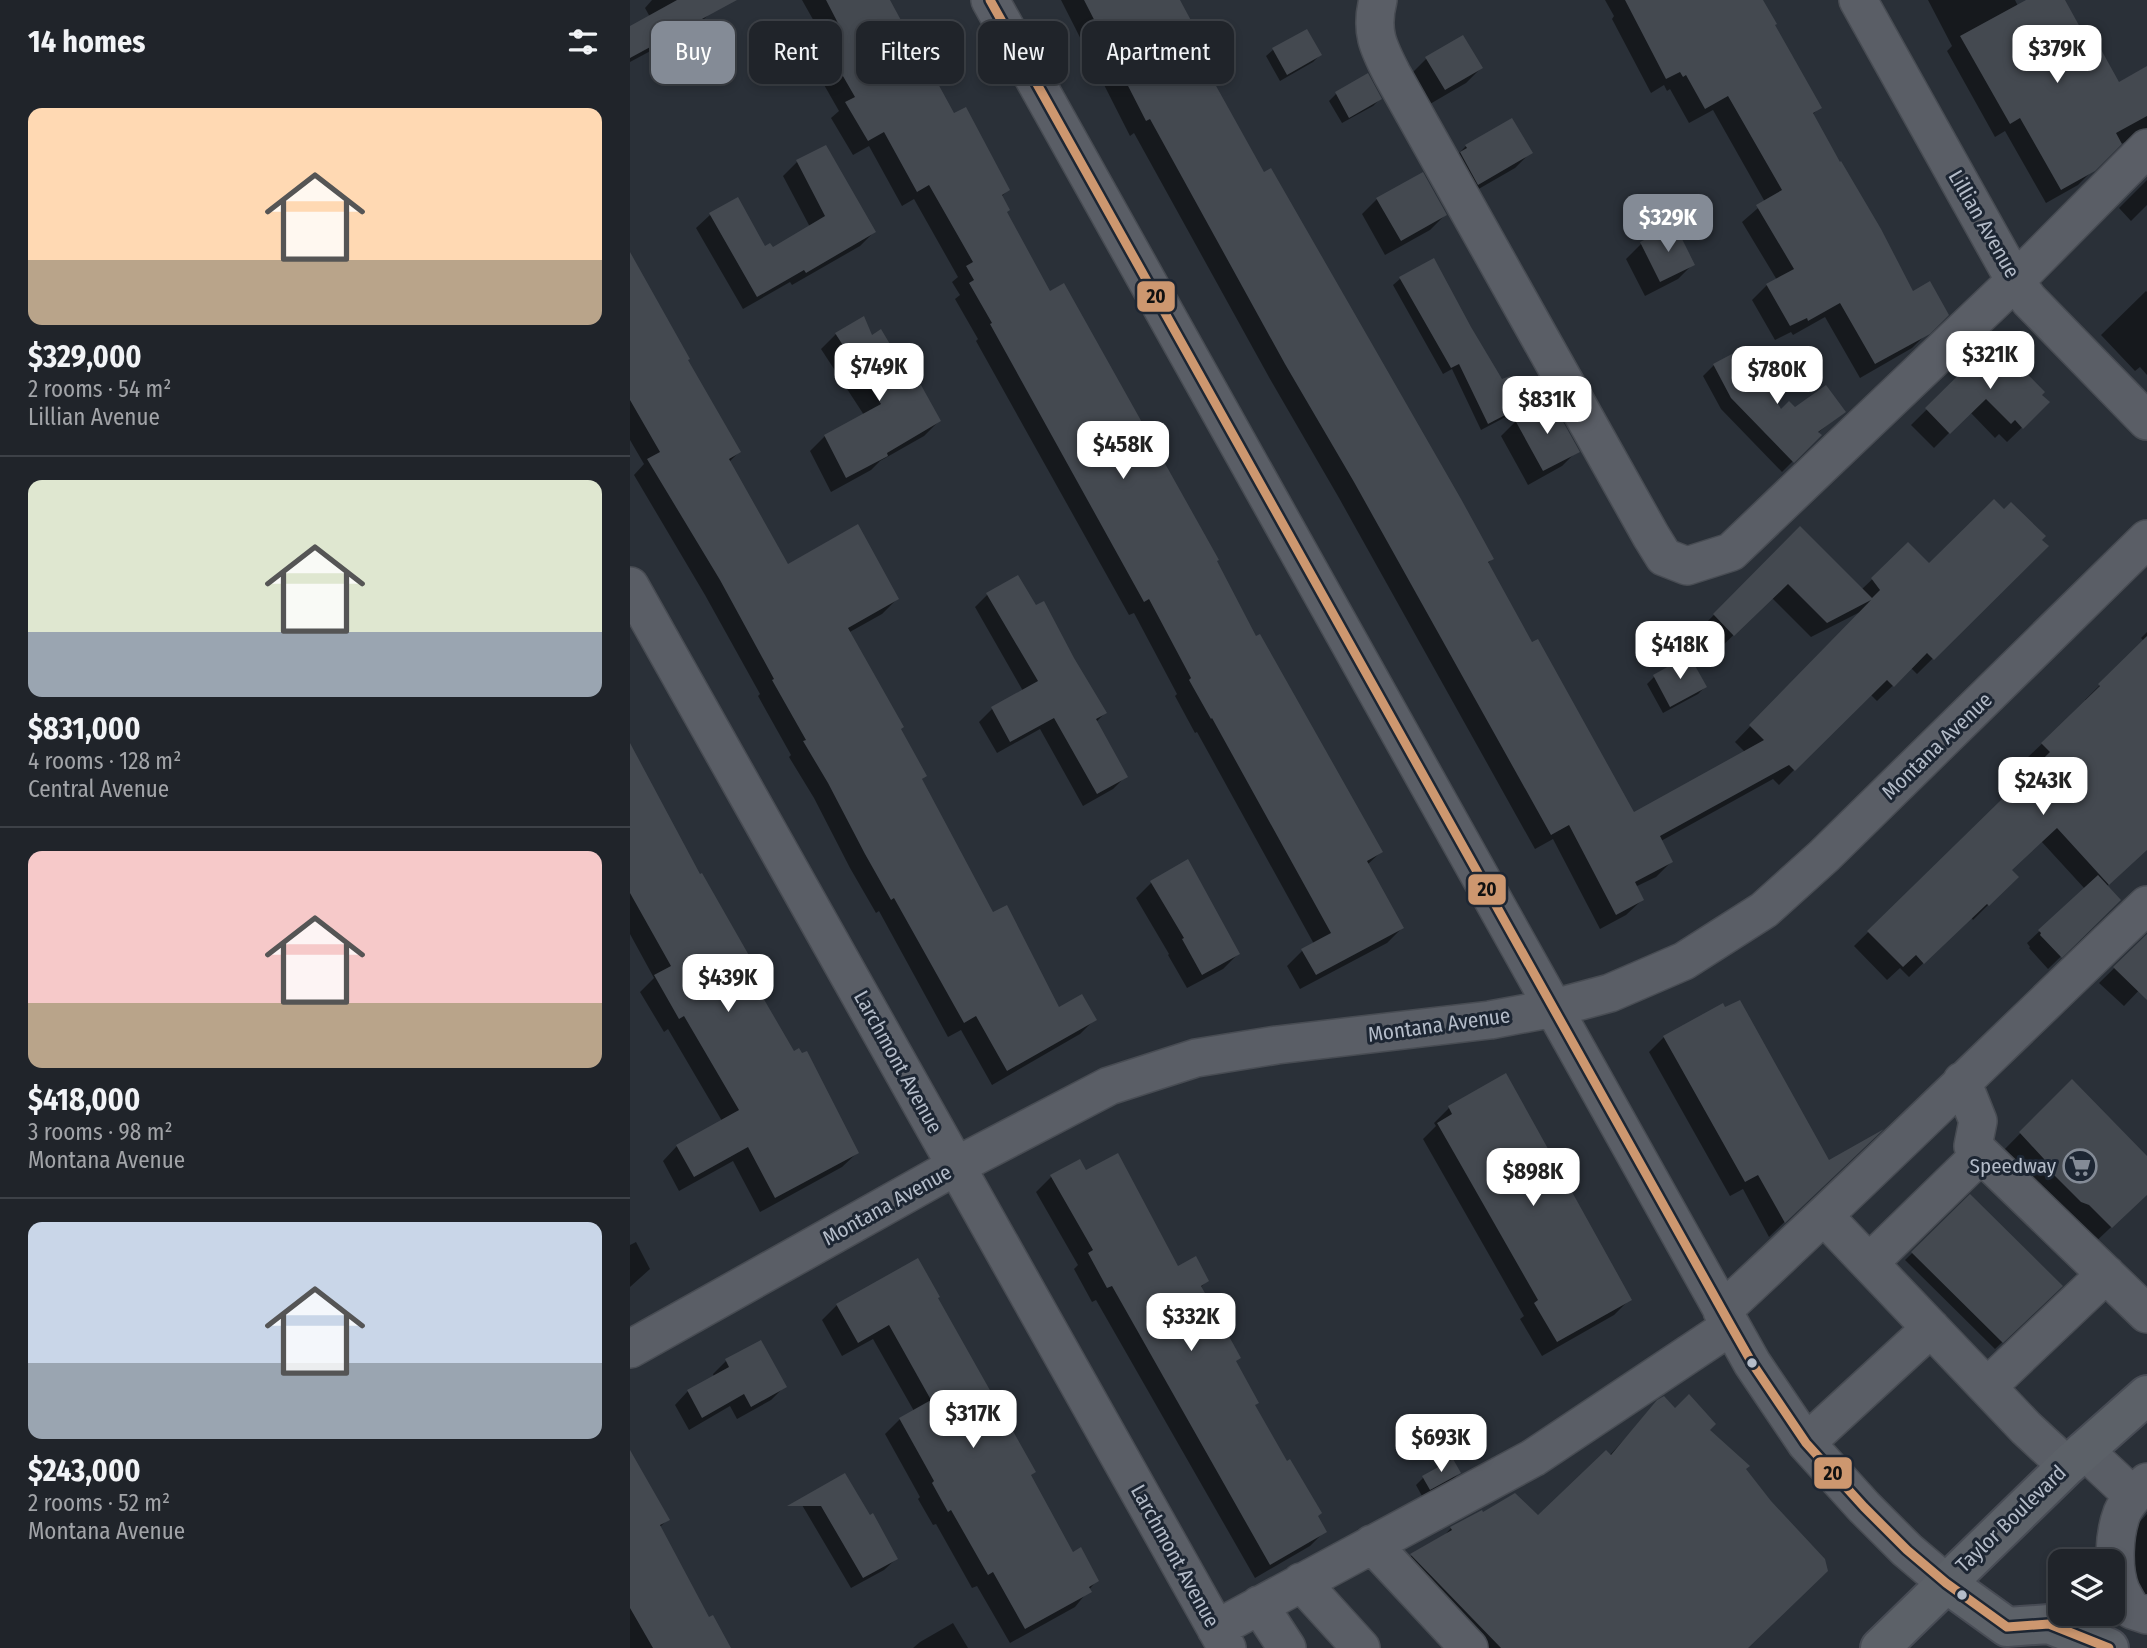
<!DOCTYPE html>
<meta charset="utf-8">
<style>
:root{--surface:#20242a;--page:#282c32;--text:#f1f3f6;--muted:#a2a4a8;--line:#3d4147;--accent:#848b96}
body{margin:0;font-family:"Fira Sans Condensed",sans-serif;background:var(--page);color:var(--text);height:100vh;display:flex;flex-direction:column;font-size:26px;white-space:nowrap}
*{box-sizing:border-box;margin:0}
p{font-size:23px;color:var(--muted)}
.icon{flex:none;width:38px;height:38px;fill:none;stroke:currentColor;stroke-width:2;stroke-linecap:round;stroke-linejoin:round}
.map{position:relative;flex:1;overflow:hidden}
.panel{display:flex;flex-direction:column;background:var(--surface);width:630px}
.panel>*{flex:none}
.banner{position:absolute;left:21px;top:21px;width:665px;height:63px;display:flex;gap:14px}
.buttons{position:absolute;left:1418px;top:1549px;display:grid;gap:14px}
.buttons a{display:grid;place-items:center;width:77px;height:77px;border-radius:14px;background:var(--surface);box-shadow:0 4px 10px #0003,0 0 0 2px var(--line);font-size:35px}
.price{position:absolute;translate:-50% -60px;padding:0 16px;border-radius:14px;background:#fff;color:#222;font-size:23px;line-height:46px;filter:drop-shadow(0 2px 4px #0008)}
.price::after{content:'';position:absolute;left:50%;top:42px;width:21px;height:16px;margin-left:-10px;background:inherit;clip-path:polygon(0 0,100% 0,50% 100%)}
.price.selected{background:var(--accent);color:#fff}
ul{padding:0;list-style:none}
li{display:grid;align-content:center;gap:14px;height:371px;padding:0 28px}
li+li{border-top:2px solid var(--line)}
li span{display:grid;place-items:center;height:217px;border-radius:14px;color:#555}
li>.icon{margin-inline-start:auto}
span .icon{width:126px;height:126px;fill:#fffc;stroke-width:1}
li b{font-size:30px}
h2{display:flex;justify-content:space-between;align-items:center;height:84px;padding:0 28px;font-size:30px}
.chip{padding:0 24px;border-radius:14px;background:var(--surface);box-shadow:0 4px 10px #0003,0 0 0 2px var(--line);font-size:24px;line-height:63px}
.chip.selected{background:var(--accent);color:#fff}
main{display:flex;flex:1;min-height:0}
.map>svg:first-child{display:block}
.shadow{fill:#0007}
.building{fill:#444950}
.lines{fill:none;stroke-linecap:round;stroke-linejoin:round}
.minor-casing{stroke:#484c53;stroke-width:40}
.major-casing{stroke:#484c55;stroke-width:42}
.minor{stroke:#5a5e66;stroke-width:37}
.major{stroke:#5c6168;stroke-width:38}
.bus-1-casing{stroke:#1d2633;stroke-width:14}
.bus-1{stroke:#cd976f;stroke-width:9}
.bus-dot{fill:#b4bcc9;stroke:#1d2633;stroke-width:2.5}
.labels{text-anchor:middle;dominant-baseline:central;stroke-width:6;stroke-linejoin:round;paint-order:stroke}
.street-label{font-size:21px;fill:#b4bcc9;stroke:#1d2633}
.poi-label{font-size:21px;fill:#b4bcc9;stroke:#1d2633;text-anchor:end}
.line-badge{stroke:#1d2633;stroke-width:2.5}
.pale-badge-label{font-size:19px;text-anchor:middle;font-weight:bold;fill:#111}
</style>
<main>
<section class="panel">
<h2>14 homes<svg class="icon" aria-label="filters" viewBox="0 0 24 24"><path d="M4 7h16M4 17h16"/><circle cx="9" cy="7" r="2"/><circle cx="15" cy="17" r="2"/></svg></h2>
<ul>
<li><span style="background:linear-gradient(#ffd9b3 70%,#b9a48a 0)"><svg class="icon" aria-label="home" viewBox="0 0 24 24"><path d="M3 11l9-7 9 7M6 9v11h12V9"/></svg></span><div><b>$329,000</b><p>2 rooms · 54 m²</p><p>Lillian Avenue</p></div></li>
<li><span style="background:linear-gradient(#dfe7d0 70%,#9aa5b1 0)"><svg class="icon" aria-label="home" viewBox="0 0 24 24"><path d="M3 11l9-7 9 7M6 9v11h12V9"/></svg></span><div><b>$831,000</b><p>4 rooms · 128 m²</p><p>Central Avenue</p></div></li>
<li><span style="background:linear-gradient(#f6c9c9 70%,#b9a48a 0)"><svg class="icon" aria-label="home" viewBox="0 0 24 24"><path d="M3 11l9-7 9 7M6 9v11h12V9"/></svg></span><div><b>$418,000</b><p>3 rooms · 98 m²</p><p>Montana Avenue</p></div></li>
<li><span style="background:linear-gradient(#c9d6e8 65%,#9aa5b1 0)"><svg class="icon" aria-label="home" viewBox="0 0 24 24"><path d="M3 11l9-7 9 7M6 9v11h12V9"/></svg></span><div><b>$243,000</b><p>2 rooms · 52 m²</p><p>Montana Avenue</p></div></li>
</ul>
</section>
<div class="map">
<svg width="1517" height="1648" viewBox="0 0 1517 1648">
<rect width="100%" height="100%" fill="#2a3038"/>
<path class="shadow" d="M22,0H71L79,14L67,26L0,62V28L20,17L15,8Z
M172,0H255L324,115L378,190L371,197L375,212L419,293L585,561L626,638L751,852L737,865L772,928L757,943L670,989L657,966L672,951L684,944L567,732L565,733L545,696L547,694L504,613L499,615L346,341L348,339L325,299L330,295L322,282L328,277L284,199L272,206L239,146L223,155L201,118L209,111L177,55L194,39Z
M431,0H547L591,80L584,86L634,174L862,559L857,564L901,644L1003,814L1115,752L1105,742L1232,611L1181,637L1142,598L1088,650L1069,630L1170,528L1231,590L1278,545L1298,566L1409,540L1416,546L1287,674L1281,668L1247,701L1240,694L1149,785L1143,779L1031,841L1041,862L1026,877L1005,887L1012,900L996,915L970,929L923,839L905,849L709,498L640,379L504,133L500,136Z
M975,0H1131L1143,25L1190,107L1182,115L1283,293L1317,314L1282,348L1230,378L1195,317L1163,335L1161,332L1145,340L1122,300L1137,285L1147,280L1112,222L1135,202L1083,110L1059,123L1040,89L1037,91L1034,85L1021,93L982,19L984,16Z
M1298,0H1385L1388,6L1400,0H1433L1450,32L1488,84L1517,75V148L1506,142H1495L1486,147L1448,185L1416,203L1375,131L1365,137L1317,51L1322,46Z
M644,49L690,55L683,62L650,81L636,56Z
M797,58L851,68L836,83L800,104L782,73Z
M737,76L750,99L743,106L712,123L699,101L706,94Z
M836,146L900,153L885,168L833,198L821,161Z
M195,147L244,232L230,246L162,285L160,282L113,309L66,228L80,215L134,249L142,250L180,227L153,176L167,162Z
M1517,180V205L1501,221L1489,208Z
M747,199L815,215L800,230L755,255L732,214Z
M1011,244L1063,264L1048,279L1015,296L996,259Z
M0,256L56,360L109,452L99,462L158,567L267,599L252,614L218,633L295,776L291,780L362,914L429,1009L464,1020L450,1034L362,1085L331,1030L318,1037L249,911L246,913L220,868L184,798L159,757L161,755L128,696L130,694L75,595L4,475L14,464L0,440Z
M771,278L892,405L885,412L851,430L822,369L813,374L763,285Z
M1516,291L1517,292V375L1510,367L1505,371L1471,335Z
M206,334L242,337L309,421L294,436L250,461L241,470L201,492L180,451L195,436L234,415L191,349Z
M1364,343L1418,402L1377,442L1369,434L1365,438L1340,412L1304,448L1281,425Z
M1084,365L1150,412L1165,410L1213,412L1184,436V440L1152,472L1091,409L1073,376Z
M886,421L947,451L932,466L898,485L871,436Z
M358,594L406,607L442,659L475,713L466,722L496,776L483,789L453,806L410,729L367,753L349,722L362,709L393,691L345,607Z
M1517,632V816L1492,872L1476,887L1489,900L1418,969L1399,948L1400,947L1397,943L1455,889L1411,841L1380,870L1386,877L1343,920L1341,917L1279,977L1270,968L1257,980L1224,946L1406,768L1397,758L1457,701L1455,700L1514,641L1511,638Z
M1024,677L1075,687L1068,694L1033,713L1017,684Z
M0,759L127,973L120,979L164,1053L227,1153L212,1167L130,1212L103,1161L49,1191L33,1161L47,1146L92,1121L38,1029L34,1032L10,992L24,978L0,934Z
M557,861L608,954L593,969L557,988L538,955L539,954L506,898L521,883Z
M1517,936V982L1494,1006L1469,983Z
M1034,1037L1199,1162L1243,1137L1139,1237L1113,1189L1100,1196L1019,1052Z
M876,1076L999,1300L984,1315L912,1356L890,1319L894,1316L793,1139L806,1126L804,1123L819,1108Z
M1442,1081L1517,1159V1193L1458,1249L1368,1156Z
M456,1173L547,1269L577,1281L570,1288L624,1405L695,1531L680,1546L625,1578L466,1300L462,1302L444,1269L448,1265L406,1192L421,1177Z
M1340,1197L1431,1286L1365,1349L1275,1260Z
M6,1242L20,1269L0,1287V1245Z
M287,1261L442,1554L467,1580L445,1607L380,1643L347,1586L342,1588L306,1524L303,1525L288,1499L290,1497L255,1434L270,1419L284,1411L243,1339L212,1356L192,1320L207,1305Z
M96,1361L155,1386L141,1400L107,1419L100,1406L59,1430L45,1405L58,1391L84,1377L83,1374Z
M1029,1402L1077,1430L1114,1469L1116,1648H827L759,1578L782,1555L812,1538L821,1528L908,1518L979,1456Z
M0,1454L38,1519L29,1528L91,1648H0Z
M829,1473L822,1480L792,1496L786,1485L793,1478Z
M184,1493L266,1559L254,1570L221,1588L172,1505Z
M1517,1514V1617L1496,1602L1507,1529L1505,1527Z
M323,1623L338,1648H283L290,1642Z"/>
<path class="building" d="M47,0H107L0,58V26Z
M196,0H260L292,59L294,58L324,113L336,107L380,190L372,195L380,210L377,212L420,291L434,283L589,560L587,561L626,636L630,634L753,852L737,861L774,928L686,975L671,949L701,933L582,718L581,719L559,680L561,678L519,599L514,602L360,324L362,323L339,283L344,280L336,266L343,262L299,185L287,192L254,132L238,141L215,102L225,97L191,38L210,27Z
M454,0H550L593,80L585,84L634,172L641,168L831,499L864,559L858,562L902,642L908,639L1004,812L1134,740L1119,725L1241,600L1197,623L1158,584L1104,636L1083,614L1170,526L1242,598L1250,590L1241,578L1278,542L1299,563L1364,499L1374,509L1381,502L1416,536L1412,540L1419,546L1304,660L1297,653L1264,687L1257,680L1165,771L1159,765L1030,836L1043,862L1005,882L1014,900L986,915L939,825L921,835L724,482L655,364L520,119L516,121Z
M995,0H1133L1147,24L1145,25L1192,108L1183,113L1210,162L1211,161L1251,229L1283,291L1300,281L1319,315L1300,334L1245,364L1210,303L1178,321L1177,318L1160,326L1136,284L1164,269L1126,205L1152,190L1098,96L1075,109L1056,75L1053,77L1050,72L1036,79Z
M1396,0H1435L1451,29L1458,26L1489,82L1517,66V116L1486,133L1492,144L1465,171L1431,190L1390,118L1380,124L1330,36Z
M677,29L692,55L657,75L642,48Z
M833,35L853,68L815,90L795,57Z
M738,73L752,99L719,118L705,92Z
M882,118L903,153L848,185L830,152L837,148L835,145Z
M196,145L246,232L176,273L174,270L127,297L79,213L108,197L135,246L140,243L143,247L195,216L166,160Z
M793,172L817,215L771,241L746,198Z
M1045,225L1065,265L1030,282L1010,242Z
M0,252L60,359L58,360L111,452L99,459L158,564L228,524L269,599L218,628L274,727L271,729L297,776L292,779L363,912L377,905L429,1007L452,994L467,1020L377,1071L346,1016L334,1023L264,898L261,900L235,854L198,783L173,741L176,740L142,680L144,679L90,580L17,459L30,452L0,400Z
M804,258L841,327L872,379L880,376L894,405L858,424L829,364L821,368L769,277Z
M234,316L242,335L251,329L286,388L291,385L311,421L257,453L258,456L216,478L194,435L251,404L205,333Z
M1364,340L1415,392L1412,395L1420,402L1393,429L1385,420L1381,424L1356,399L1320,434L1295,408Z
M1117,346L1151,409L1159,401L1165,407L1196,385L1216,412L1188,432L1192,435L1164,463L1101,398L1083,364Z
M921,400L950,452L913,471L885,420Z
M388,575L406,605L414,601L444,658L477,713L466,719L498,777L467,794L424,718L380,742L361,707L408,681L356,593Z
M1517,636V850L1479,885L1427,828L1382,870L1389,877L1359,906L1357,904L1294,964L1286,955L1273,967L1237,931L1420,752L1411,743L1470,686L1468,684Z
M1059,655L1077,687L1040,707L1023,675Z
M0,743L70,874L72,873L129,973L121,977L164,1051L169,1048L172,1053L177,1051L229,1153L145,1198L118,1147L64,1177L46,1145L109,1110L54,1016L49,1019L24,975L41,966L0,893Z
M558,859L610,954L572,975L552,939L554,938L520,881Z
M1468,875L1491,900L1432,958L1410,935L1411,933L1408,930Z
M1517,934V1000L1483,967Z
M1110,1000L1199,1160L1254,1129L1155,1223L1128,1175L1115,1182L1033,1036L1093,1003L1095,1007Z
M876,1073L1002,1300L927,1342L904,1303L908,1300L807,1123L822,1114L818,1106Z
M1442,1079L1517,1156V1195L1482,1228L1459,1205L1451,1202L1415,1166L1414,1159L1389,1132Z
M488,1153L548,1266L566,1256L579,1281L571,1286L611,1358L606,1361L629,1403L625,1405L657,1461L660,1459L692,1513L688,1516L697,1532L640,1565L482,1286L477,1288L458,1253L463,1250L420,1175L450,1159L456,1170Z
M1340,1194L1433,1286L1373,1343L1281,1252Z
M288,1258L310,1297L308,1298L406,1472L401,1475L443,1552L451,1547L469,1581L459,1587L462,1592L395,1629L363,1572L358,1575L321,1510L318,1512L302,1483L304,1481L269,1418L301,1400L259,1325L228,1343L206,1304Z
M131,1340L157,1387L121,1407L114,1394L72,1418L57,1390L99,1367L95,1359Z
M1059,1394L1086,1424L1080,1430L1120,1466L1116,1469L1141,1501L1195,1559L1198,1571L1118,1648H871L780,1554L822,1530L820,1527L852,1510L853,1512L885,1493L908,1515L976,1450L981,1455L1027,1400L1034,1396L1045,1408Z
M0,1450L40,1520L30,1525L79,1617L83,1615L101,1648H23L0,1608Z
M823,1459L831,1473L800,1490L792,1476Z
M215,1473L240,1515L243,1513L268,1559L233,1578L191,1506H157Z"/>
<g class="lines">
<defs>
<path id="minor" d="M360,0L1122,1363L1176,1443L1234,1507L1277,1550L1316,1583
M748,0C740,31 748,47 762,74L1021,536L1034,557L1057,566L1101,552L1385,281L1517,148
M1228,0L1385,281L1399,300L1517,421
M0,586L597,1648
M1332,1081L1348,1121L1343,1146L1517,1314
M1195,1217L1396,1428L1437,1466
M1239,1263L1351,1154
M1092,1311C1236,1178 1375,1040 1517,905
M0,1349L326,1166L479,1086L566,1058L647,1045L860,1020L924,1008L980,993L1054,961L1134,910L1194,856L1517,539
M1357,1387L1476,1274
M1176,1443L1301,1328
M1454,1450L1503,1496
M1517,1482C1508,1491 1497,1501 1492,1513C1484,1534 1482,1569 1491,1591C1494,1597 1498,1604 1502,1610L1517,1615
M742,1544L839,1648
M671,1582L731,1648
M629,1605L657,1648
M586,1629L903,1458L1101,1326"/>
<path id="major" d="M1316,1583L1377,1627L1419,1624L1479,1648
M1250,1648L1437,1466L1517,1395"/>
</defs>
<use href="#minor" class="minor-casing"/>
<use href="#major" class="major-casing"/>
<use href="#minor" class="minor"/>
<use href="#major" class="major"/>
<defs>
<path id="bus-1" d="M360,0L1101,1326L1122,1363L1176,1443L1234,1507L1277,1550L1316,1583L1377,1627L1419,1624L1479,1648"/>
</defs>
<use href="#bus-1" class="bus-1-casing"/>
<use href="#bus-1" class="bus-1"/>
</g>
<defs>
<symbol id="supermarket-ring" viewBox="-11 -11 22 22"><circle r="9.5" fill="#1d2633" stroke="#848b96" stroke-width="1.5"/><path d="M-6-5.5h2.5l.6 2H6L4.5 2H-2.5L-4.4-4H-6ZM-1.5 3.2a1.3 1.3 0 1 0 .1 0ZM3 3.2a1.3 1.3 0 1 0 .1 0Z" fill="#848b96"/></symbol>
</defs>
<g fill-rule="evenodd">
<use href="#supermarket-ring" x="1431" y="1147" width="38" height="38"/>
</g>
<g class="bus-dot">
<circle cx="1122" cy="1363" r="6"/>
<circle cx="1332" cy="1595" r="6"/>
</g>
<g class="labels">
<g class="street-label">
<text transform="translate(1354 224) rotate(60)">Lillian Avenue</text>
<text transform="translate(1307 746) rotate(-44)">Montana Avenue</text>
<text transform="translate(809 1025) rotate(-8)">Montana Avenue</text>
<text transform="translate(268 1062) rotate(61)">Larchmont Avenue</text>
<text transform="translate(257 1205) rotate(-29)">Montana Avenue</text>
<text transform="translate(1381 1519) rotate(-44)">Taylor Boulevard</text>
<text transform="translate(545 1556) rotate(61)">Larchmont Avenue</text>
</g>
<g class="poi-label">
<text x="1426" y="1166">Speedway</text>
</g>
</g>
<g class="line-badge">
<rect x="506" y="280" width="40" height="33" rx="7" fill="#cd976f"/>
<rect x="837" y="873" width="40" height="33" rx="7" fill="#cd976f"/>
<rect x="1183" y="1456" width="40" height="34" rx="7" fill="#cd976f"/>
</g>
<g class="pale-badge-label">
<text x="526" y="303">20</text>
<text x="857" y="896">20</text>
<text x="1203" y="1480">20</text>
</g>
</svg>
<div class="buttons">
<a><svg class="icon" aria-label="layers" viewBox="0 0 24 24"><path d="M12 4l9 5-9 5-9-5zM3 14l9 5 9-5"/></svg></a>
</div>
<b class="price" style="left:1427px;top:85px">$379K</b>
<b class="price selected" style="left:1038px;top:254px">$329K</b>
<b class="price" style="left:1360px;top:391px">$321K</b>
<b class="price" style="left:249px;top:403px">$749K</b>
<b class="price" style="left:1147px;top:406px">$780K</b>
<b class="price" style="left:917px;top:436px">$831K</b>
<b class="price" style="left:493px;top:481px">$458K</b>
<b class="price" style="left:1050px;top:681px">$418K</b>
<b class="price" style="left:1413px;top:817px">$243K</b>
<b class="price" style="left:98px;top:1014px">$439K</b>
<b class="price" style="left:903px;top:1208px">$898K</b>
<b class="price" style="left:561px;top:1353px">$332K</b>
<b class="price" style="left:343px;top:1450px">$317K</b>
<b class="price" style="left:811px;top:1474px">$693K</b>
<div class="banner">
<a class="chip selected">Buy</a>
<a class="chip">Rent</a>
<a class="chip">Filters</a>
<a class="chip">New</a>
<a class="chip">Apartment</a>
</div>
</div>
</main>
